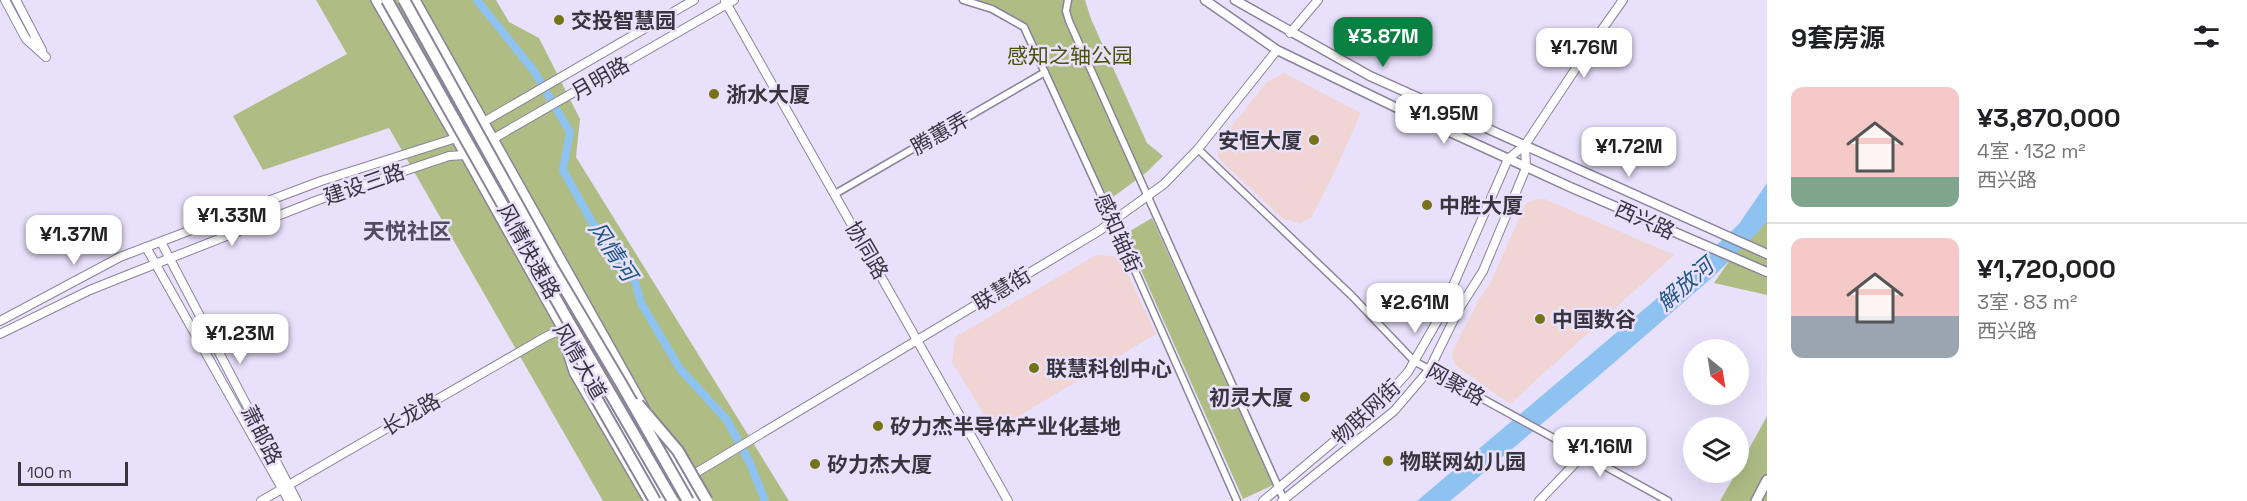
<!DOCTYPE html>
<html lang="zh">
<meta charset="utf-8">
<style>
:root{--surface:#fff;--page:#f6f6f6;--text:#202124;--muted:#757577;--line:#e0e0e0;--accent:#0b8043}
body{margin:0;font-family:"Space Grotesk","Noto Sans SC",sans-serif;background:var(--page);color:var(--text);height:100vh;display:flex;flex-direction:column;font-size:22px;white-space:nowrap}
*{box-sizing:border-box;margin:0}
p{font-size:20px;color:var(--muted)}
.icon{flex:none;width:33px;height:33px;fill:none;stroke:currentColor;stroke-width:2;stroke-linecap:round;stroke-linejoin:round}
.map{position:relative;flex:1;overflow:hidden}
.drawer{display:flex;flex-direction:column;background:var(--surface);width:480px}
.drawer>*{flex:none}
.needle{width:39px;rotate:150deg}
.buttons{position:absolute;left:1683px;top:339px;display:grid;gap:12px}
.buttons a{display:grid;place-items:center;width:66px;height:66px;border-radius:50%;background:var(--surface);box-shadow:0 6px 24px #0002;font-size:30px}
.scale{position:absolute;left:18px;bottom:15px;width:110px;box-sizing:border-box;padding-left:6px;border:3px solid #38353f;border-top:0;font-size:16px;line-height:21px;white-space:nowrap;color:#38353f;-webkit-text-stroke:4px #e9e1fc;paint-order:stroke}
.price{position:absolute;translate:-50% -51px;padding:0 14px;border-radius:12px;background:#fff;color:#222;font-size:20px;line-height:39px;filter:drop-shadow(0 2px 3px #0008)}
.price::after{content:'';position:absolute;left:50%;top:36px;width:18px;height:14px;margin-left:-9px;background:inherit;clip-path:polygon(0 0,100% 0,50% 100%)}
.price.selected{background:var(--accent);color:#fff}
ul{padding:0;list-style:none}
li{display:flex;align-items:center;gap:18px;height:150px;padding:0 24px}
li+li{border-top:2px solid var(--line)}
li span{display:grid;place-items:center;flex:none;width:168px;height:120px;border-radius:12px;color:#555}
li>.icon{margin-inline-start:auto}
span .icon{width:72px;height:72px;fill:#fffc;stroke-width:1}
li b{font-size:26px}
h2{display:flex;justify-content:space-between;align-items:center;height:72px;padding:0 24px;font-size:26px}
main{display:flex;flex:1;min-height:0}
.map>svg:first-child{display:block}
.commercial{fill:#f0d5d4}
.green{fill:#afbd85}
.water{fill:#8ec2f0}
.lines{fill:none;stroke-linecap:round;stroke-linejoin:round}
.canal{stroke:#8ec2f0;stroke-width:8}
.minor-casing{stroke:#8a839a;stroke-width:9}
.tertiary-casing{stroke:#8a839a;stroke-width:10}
.secondary-casing{stroke:#8a839a;stroke-width:11}
.primary-casing{stroke:#8a839a;stroke-width:12}
.minor{stroke:#fff;stroke-width:6}
.tertiary{stroke:#fff;stroke-width:8}
.secondary{stroke:#fff;stroke-width:8}
.primary{stroke:#fff;stroke-width:9}
.trunk-bridge-casing{stroke:#8a839a;stroke-width:14;stroke-linecap:butt}
.trunk-bridge{stroke:#fff;stroke-width:10}
.poi-dot{fill:#767216;stroke:#e9e1fc;stroke-width:2}
.labels{text-anchor:middle;dominant-baseline:central;stroke-width:5;stroke-linejoin:round;paint-order:stroke}
.poi-label{font-size:21px;font-weight:bold;fill:#38353f;stroke:#e9e1fc;text-anchor:start}
.park-label{font-size:21px;fill:#47530c;stroke:#e9e1fc}
.street-label{font-size:21px;fill:#38353f;stroke:#e9e1fc}
.neighbourhood-label{font-size:22px;font-weight:bold;fill:#524b61;stroke:#e9e1fc}
.water-label{font-size:22px;font-style:italic;fill:#1f5682;stroke:#e9e1fc}
</style>
<main>
<div class="map">
<svg width="1767" height="501" viewBox="0 0 1767 501">
<rect width="100%" height="100%" fill="#e9e1fc"/>
<path class="commercial" d="M1284,73L1361,113L1336,169L1311,218L1300,223L1283,219L1218,158L1217,144L1267,82Z
M1545,199L1674,255L1510,404L1456,366L1452,357L1453,350L1478,301L1491,282L1525,204L1533,200Z
M1096,255L1113,256L1122,261L1156,334L994,431L952,362L955,337Z"/>
<path class="green" d="M316,0H496L509,22L539,38L580,119L576,157L789,501H603L389,128L263,170L233,116L347,54Z
M973,0H1085L1091,19L1147,143L1163,156L1147,172L1109,200L1041,74L1019,26Z
M1767,206V295L1714,283Z
M1152,218L1273,485L1243,499L1125,234Z
M1767,416V501H1720L1736,473L1738,472L1739,467Z"/>
<path class="water" d="M1767,183V221L1759,231L1714,276L1594,380L1450,501H1417L1687,273L1739,224Z"/>
<g class="lines">
<path class="canal" d="M477,0L534,71L570,132L563,170L608,251L634,277L641,303L680,369L727,420L750,463L765,501"/>
<defs>
<path id="minor" d="M963,0L992,9L1024,27L1113,221L1237,501
M1068,0L1066,11L1069,21L1284,500
M1198,149L1352,296L1414,361L1668,501
M835,194L1045,72"/>
<path id="tertiary" d="M5,0L26,39L46,57
M16,0L42,50
M725,1L1008,501
M1290,33L1318,0
M161,242L297,501
M146,247L289,501
M0,321L120,257L321,181L456,138L694,0
M0,334L90,290L130,274L318,200L449,156L465,155L734,0
M689,477L1099,231L1164,184L1198,149L1277,50
M261,501L547,336L561,330
M1263,501L1382,401L1408,372L1439,318L1508,159L1525,145L1596,38L1623,0
M1282,501L1394,411L1429,370L1459,309L1483,271L1526,168L1525,145
M1539,501L1583,455"/>
<path id="secondary" d="M1205,0L1277,50L1395,107L1570,187L1767,272
M1235,0L1370,76L1767,254"/>
<path id="primary" d="M376,0L456,138L579,358
M415,0L644,408
M565,343L574,372L649,501
M601,396L663,501
M661,435L698,501
M1756,501L1767,480"/>
</defs>
<use href="#minor" class="minor-casing"/>
<use href="#tertiary" class="tertiary-casing"/>
<use href="#secondary" class="secondary-casing"/>
<use href="#primary" class="primary-casing"/>
<use href="#minor" class="minor"/>
<use href="#tertiary" class="tertiary"/>
<use href="#secondary" class="secondary"/>
<use href="#primary" class="primary"/>
<defs>
<path id="trunk-bridge" d="M387,0L570,324L673,501
M404,0L552,267L622,385L688,501
M577,344L591,389L655,501
M638,404L678,451L707,501"/>
</defs>
<use href="#trunk-bridge" class="trunk-bridge-casing"/>
<use href="#trunk-bridge" class="trunk-bridge"/>
</g>
<g class="poi-dot">
<circle cx="559" cy="20" r="6"/>
<circle cx="714" cy="94" r="6"/>
<circle cx="1314" cy="140" r="6"/>
<circle cx="1427" cy="205" r="6"/>
<circle cx="1540" cy="319" r="6"/>
<circle cx="1034" cy="368" r="6"/>
<circle cx="1305" cy="397" r="6"/>
<circle cx="878" cy="426" r="6"/>
<circle cx="1388" cy="461" r="6"/>
<circle cx="815" cy="464" r="6"/>
</g>
<g class="labels">
<g class="poi-label">
<text x="571" y="20">交投智慧园</text>
<text x="726" y="94">浙水大厦</text>
<text x="1302" y="140" text-anchor="end">安恒大厦</text>
<text x="1439" y="205">中胜大厦</text>
<text x="1552" y="319">中国数谷</text>
<text x="1046" y="368">联慧科创中心</text>
<text x="1293" y="397" text-anchor="end">初灵大厦</text>
<text x="890" y="426">矽力杰半导体产业化基地</text>
<text x="1400" y="461">物联网幼儿园</text>
<text x="827" y="464">矽力杰大厦</text>
</g>
<g class="park-label">
<text x="1070" y="55">感知之轴公园</text>
</g>
<g class="street-label">
<text transform="translate(600 78) rotate(-30)">月明路</text>
<text transform="translate(940 133) rotate(-30)">腾蕙弄</text>
<text transform="translate(364 184) rotate(-19)">建设三路</text>
<text transform="translate(1645 220) rotate(24)">西兴路</text>
<text transform="translate(1118 233) rotate(66)">感知轴街</text>
<text transform="translate(867 250) rotate(60)">协同路</text>
<text transform="translate(529 251) rotate(61)">风情快速路</text>
<text transform="translate(1002 289) rotate(-31)">联慧街</text>
<text transform="translate(580 361) rotate(60)">风情大道</text>
<text transform="translate(1456 384) rotate(29)">网聚路</text>
<text transform="translate(1366 412) rotate(-43)">物联网街</text>
<text transform="translate(411 414) rotate(-30)">长龙路</text>
<text transform="translate(262 435) rotate(63)">萧邮路</text>
</g>
<g class="neighbourhood-label">
<text x="407" y="231">天悦社区</text>
</g>
<g class="water-label">
<text transform="translate(613 251) rotate(56)">风情河</text>
<text transform="translate(1685 284) rotate(-41)">解放河</text>
</g>
</g>
</svg>
<div class="buttons">
<a><svg class="needle" viewBox="-14 -14 28 28"><path d="M0-13l5 13h-10z" fill="#e53935"/><path d="M0 13l5-13h-10z" fill="#757577"/></svg></a>
<a><svg class="icon" aria-label="layers" viewBox="0 0 24 24"><path d="M12 4l9 5-9 5-9-5zM3 14l9 5 9-5"/></svg></a>
</div>
<div class="scale">100 m</div>
<b class="price selected" style="left:1383px;top:68px">¥3.87M</b>
<b class="price" style="left:1584px;top:79px">¥1.76M</b>
<b class="price" style="left:1444px;top:145px">¥1.95M</b>
<b class="price" style="left:1629px;top:178px">¥1.72M</b>
<b class="price" style="left:232px;top:247px">¥1.33M</b>
<b class="price" style="left:74px;top:266px">¥1.37M</b>
<b class="price" style="left:1415px;top:334px">¥2.61M</b>
<b class="price" style="left:240px;top:365px">¥1.23M</b>
<b class="price" style="left:1600px;top:478px">¥1.16M</b>
</div>
<section class="drawer">
<h2>9套房源<svg class="icon" aria-label="filters" viewBox="0 0 24 24"><path d="M4 7h16M4 17h16"/><circle cx="9" cy="7" r="2"/><circle cx="15" cy="17" r="2"/></svg></h2>
<ul>
<li><span style="background:linear-gradient(#f6c9c9 75%,#7fa58c 0)"><svg class="icon" aria-label="home" viewBox="0 0 24 24"><path d="M3 11l9-7 9 7M6 9v11h12V9"/></svg></span><div><b>¥3,870,000</b><p>4室 · 132 m²</p><p>西兴路</p></div></li>
<li><span style="background:linear-gradient(#f6c9c9 65%,#9aa5b1 0)"><svg class="icon" aria-label="home" viewBox="0 0 24 24"><path d="M3 11l9-7 9 7M6 9v11h12V9"/></svg></span><div><b>¥1,720,000</b><p>3室 · 83 m²</p><p>西兴路</p></div></li>
</ul>
</section>
</main>
